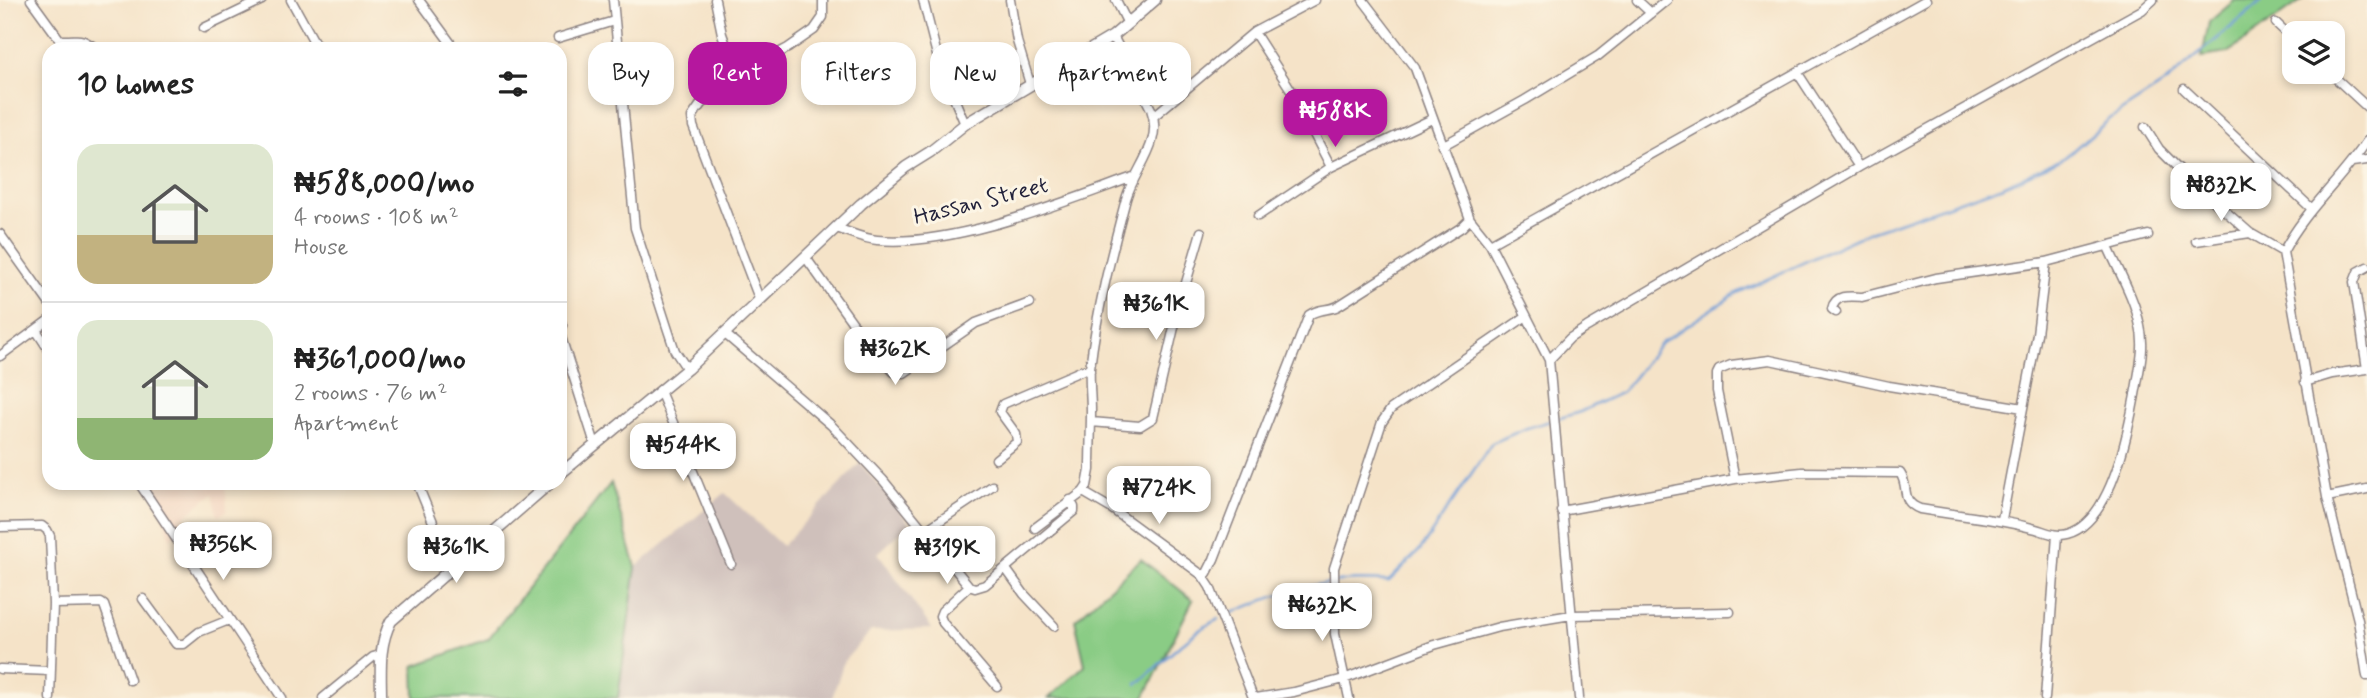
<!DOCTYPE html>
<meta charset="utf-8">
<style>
:root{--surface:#fff;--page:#f2f2f2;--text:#222;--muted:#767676;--line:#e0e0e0;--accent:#b5179e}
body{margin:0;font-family:Mynerve,sans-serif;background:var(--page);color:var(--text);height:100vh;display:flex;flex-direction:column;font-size:26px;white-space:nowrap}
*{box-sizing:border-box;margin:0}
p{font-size:23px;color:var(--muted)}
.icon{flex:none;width:38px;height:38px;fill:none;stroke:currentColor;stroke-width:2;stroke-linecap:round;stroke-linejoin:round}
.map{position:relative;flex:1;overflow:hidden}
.side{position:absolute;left:42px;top:42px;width:525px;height:448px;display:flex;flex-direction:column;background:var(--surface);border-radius:21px;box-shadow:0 4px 10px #0003}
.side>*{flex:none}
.guide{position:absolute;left:588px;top:42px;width:665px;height:63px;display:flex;gap:14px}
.tools{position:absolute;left:2282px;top:21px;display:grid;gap:14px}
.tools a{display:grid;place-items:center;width:63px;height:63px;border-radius:14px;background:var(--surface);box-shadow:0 4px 10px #0003;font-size:35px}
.price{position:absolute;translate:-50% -60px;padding:0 16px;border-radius:14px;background:#fff;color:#222;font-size:23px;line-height:46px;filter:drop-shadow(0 2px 4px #0008)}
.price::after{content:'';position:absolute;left:50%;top:42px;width:21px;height:16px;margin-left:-10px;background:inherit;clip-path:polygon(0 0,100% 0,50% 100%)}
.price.current{background:var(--accent);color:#fff}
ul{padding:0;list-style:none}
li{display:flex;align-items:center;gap:21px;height:175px;padding:0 35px}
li+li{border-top:2px solid var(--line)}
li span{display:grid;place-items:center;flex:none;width:196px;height:140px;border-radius:21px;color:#555}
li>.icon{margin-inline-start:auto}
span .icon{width:84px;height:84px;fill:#fffc;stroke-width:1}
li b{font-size:30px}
h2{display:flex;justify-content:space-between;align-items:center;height:84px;padding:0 35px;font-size:30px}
.pill{padding:0 24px;border-radius:21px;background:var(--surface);box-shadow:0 4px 10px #0003;font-size:24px;line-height:63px}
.pill.current{background:var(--accent);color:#fff}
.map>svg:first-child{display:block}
.built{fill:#f3d4bf}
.industrial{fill:#cfc0bb}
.green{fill:#8acc85;stroke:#567760;stroke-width:2}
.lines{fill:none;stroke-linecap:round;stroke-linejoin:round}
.stream{stroke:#6e9cd6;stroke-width:2.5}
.minor-casing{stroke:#8c8282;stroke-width:11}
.tertiary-casing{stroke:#8c8282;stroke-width:13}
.minor{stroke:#fff;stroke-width:8}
.tertiary{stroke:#fff;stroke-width:10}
.labels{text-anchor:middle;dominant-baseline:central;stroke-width:6;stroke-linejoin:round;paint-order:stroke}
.street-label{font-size:23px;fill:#22223b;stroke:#fcf5e5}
</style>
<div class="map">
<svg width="2367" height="698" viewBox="0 0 2367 698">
<rect width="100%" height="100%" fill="#fcf5e5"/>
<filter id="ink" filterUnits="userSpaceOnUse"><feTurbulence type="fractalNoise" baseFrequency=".0143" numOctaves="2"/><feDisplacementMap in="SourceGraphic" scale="14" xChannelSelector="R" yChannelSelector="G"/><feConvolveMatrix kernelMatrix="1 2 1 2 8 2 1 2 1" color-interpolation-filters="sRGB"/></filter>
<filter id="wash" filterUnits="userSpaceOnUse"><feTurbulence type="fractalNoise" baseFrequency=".00686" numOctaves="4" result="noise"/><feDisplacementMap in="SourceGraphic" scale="28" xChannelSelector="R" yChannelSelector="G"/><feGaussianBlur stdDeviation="1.57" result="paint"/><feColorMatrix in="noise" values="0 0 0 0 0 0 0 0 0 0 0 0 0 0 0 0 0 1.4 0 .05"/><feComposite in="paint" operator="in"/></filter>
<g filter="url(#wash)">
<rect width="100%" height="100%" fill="#f5e3c8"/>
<path class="built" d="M151,483H225L227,511L218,516L214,493L189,512L171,540Z"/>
<path class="industrial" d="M860,463L910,524L878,553L932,629L871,631L844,661L832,698H618L636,567L725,493L782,546Z"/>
<path class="green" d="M2235,0H2302L2228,53L2202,57L2209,22Z
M611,483L636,567L618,698H415L414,666L488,639Z
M1141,559L1193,600L1144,698H1049L1085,665L1075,620Z"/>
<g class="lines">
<path class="stream" d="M1225,616C1262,600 1304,584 1345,581C1359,579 1374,581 1389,581L1420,550L1492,443L1527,428L1580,412L1622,392L1661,343L1735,294L1870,232L2003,186L2064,158L2111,118L2165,83L2263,0
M1137,684C1161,664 1191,631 1219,619"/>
</g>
</g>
<g filter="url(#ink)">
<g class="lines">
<defs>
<path id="minor" d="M31,0L60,40C81,41 77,35 97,49
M291,0L318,49
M419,0L455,49
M613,0L635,228L668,330L675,351L687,369
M715,0L722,34L737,75
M923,0L939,63L965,124
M1010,0L1017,41L1030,84
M1116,0L1128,24
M1363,0L1415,68L1470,219L1490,244L1549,360L1579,698
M1637,0L1651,13
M2276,23L2294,40
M204,28L262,0
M1254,32L1291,90L1331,167
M558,38L614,21
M1797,72L1859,167
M2329,72L2367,107
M2184,89L2311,208
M1154,116L1254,32L1315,0
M2145,127L2159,149L2189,179L2250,233L2283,252
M2367,141C2341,180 2305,210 2283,252L2327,497L2358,620L2367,676
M1442,146L1525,100L1598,56L1667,0
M2352,162L2367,160
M1258,216L1331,167L1432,119
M836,228C849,232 864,239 877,240C954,247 1061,203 1133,177
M0,234L49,303
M2196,241L2250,233
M1490,244L1926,0
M806,258L865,340L894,372L904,373L976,323L1030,303
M760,301L693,126L692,117L701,104L737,75L788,48L814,30L823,17V0
M1836,312L1832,309C1835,294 1850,296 1862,297L1936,278L2046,262L2148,235
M560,319L562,325L560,326
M36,330L49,350
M560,334L595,444
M725,334L831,425L883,480L969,586
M0,356L49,320
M1549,360L1570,338L1587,327L1859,167L2142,10L2153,0
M2367,369L2354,282L2358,272L2367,267
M2305,382L2332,374L2367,369
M660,391L731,564
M1091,422L1140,426L1153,418L1178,310L1201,232
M996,459L1017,442L1016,434L1000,412L1003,404L1083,370L1090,371
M1735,479L1717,391V374L1719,370L1731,365L1770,360L1889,386L2023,408
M139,483L282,698
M417,483L452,568
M1083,492L1112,509L1202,575L1210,587L1252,695L1256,698L1294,692L1344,679L1434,645L1499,627L1571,615L1730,612
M2327,497L2367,489
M1561,511L1735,479L1802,472L1900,473C1910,487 1899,501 1920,509C1959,516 1997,518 2036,529C2046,532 2056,537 2067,534C2113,522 2130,424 2137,384C2140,365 2145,346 2140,326C2135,299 2119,272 2108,247
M2002,519L2037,334L2046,262
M0,527L42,526L47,530L50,536L53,604
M1035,528L1083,492L1087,486L1090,470C1090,450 1091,431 1091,411C1091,397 1089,382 1090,368C1097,310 1111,255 1126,199C1134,169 1164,143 1151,109L1113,36
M926,530L992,486
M1006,569L1024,594L1054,626
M1202,575L1207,573L1214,559L1309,315C1319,308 1328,311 1338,306L1462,227L1470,219
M143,599L176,644H184L199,632L229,620
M0,669L50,671
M997,686L943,623L940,616L942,611L969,586L975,588L985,585L1074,511V507L1070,500
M50,698L53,604L101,603L104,605L130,680
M323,698L373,657L380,655
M1349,698L1335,634L1334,568L1382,422L1391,409L1525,317
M2045,698L2057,535"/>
<path id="tertiary" d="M560,474L687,369L861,204L906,167L930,152L965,124L1113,36L1155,0
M381,698C381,671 378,646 391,621L550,483"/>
</defs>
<use href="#minor" class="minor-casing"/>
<use href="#tertiary" class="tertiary-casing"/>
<use href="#minor" class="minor"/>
<use href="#tertiary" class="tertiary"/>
</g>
</g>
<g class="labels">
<g class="street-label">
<text transform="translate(981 202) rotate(-14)">Hassan Street</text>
</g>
</g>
</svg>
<div class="tools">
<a><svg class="icon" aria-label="layers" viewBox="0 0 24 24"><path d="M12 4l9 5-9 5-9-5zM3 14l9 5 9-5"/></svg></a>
</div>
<b class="price current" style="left:1335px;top:149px">₦588K</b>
<b class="price" style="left:2221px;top:223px">₦832K</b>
<b class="price" style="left:1156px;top:342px">₦361K</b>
<b class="price" style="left:895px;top:387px">₦362K</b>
<b class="price" style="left:683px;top:483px">₦544K</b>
<b class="price" style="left:1159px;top:526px">₦724K</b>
<b class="price" style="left:223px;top:582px">₦356K</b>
<b class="price" style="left:456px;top:585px">₦361K</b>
<b class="price" style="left:947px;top:586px">₦319K</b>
<b class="price" style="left:1322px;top:643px">₦632K</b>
<div class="guide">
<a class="pill">Buy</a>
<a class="pill current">Rent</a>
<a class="pill">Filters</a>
<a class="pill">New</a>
<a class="pill">Apartment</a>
</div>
<section class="side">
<h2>10 homes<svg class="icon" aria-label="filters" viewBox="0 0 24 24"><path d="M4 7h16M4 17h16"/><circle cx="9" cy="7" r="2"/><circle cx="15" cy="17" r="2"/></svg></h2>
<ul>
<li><span style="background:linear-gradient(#dfe7d0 65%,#c2b280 0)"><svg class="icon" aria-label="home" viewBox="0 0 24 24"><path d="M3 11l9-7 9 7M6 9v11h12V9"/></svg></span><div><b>₦588,000/mo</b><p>4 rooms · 108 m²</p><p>House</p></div></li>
<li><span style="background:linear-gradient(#dfe7d0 70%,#8fb573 0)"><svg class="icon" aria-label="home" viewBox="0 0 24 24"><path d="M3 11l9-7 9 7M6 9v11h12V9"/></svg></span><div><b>₦361,000/mo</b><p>2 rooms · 76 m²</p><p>Apartment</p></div></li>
</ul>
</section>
</div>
